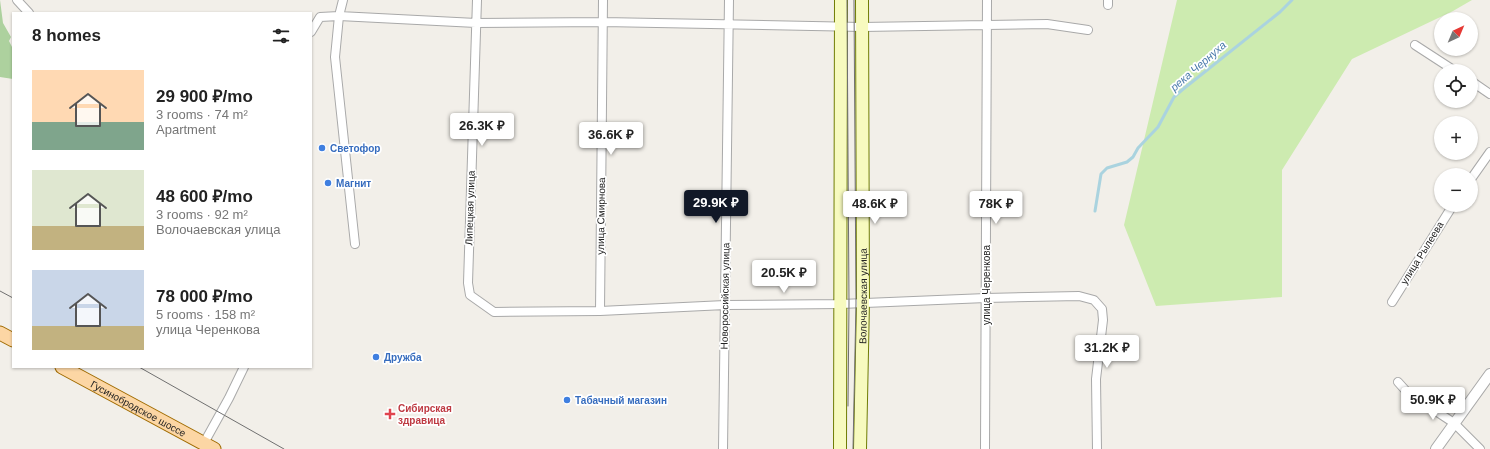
<!DOCTYPE html>
<meta charset="utf-8">
<style>
:root{--surface:#fff;--page:#f2f2f2;--text:#222;--muted:#767676;--accent:#111827}
body{margin:0;font-family:Helvetica,sans-serif;background:var(--page);color:var(--text);height:100vh;display:flex;flex-direction:column;font-size:15px;white-space:nowrap}
*{box-sizing:border-box;margin:0}
p{font-size:13px;color:var(--muted)}
.icon{flex:none;width:22px;height:22px;fill:none;stroke:currentColor;stroke-width:2;stroke-linecap:round;stroke-linejoin:round}
.map{position:relative;flex:1;overflow:hidden}
.details{position:absolute;left:12px;top:12px;width:300px;height:356px;display:flex;flex-direction:column;background:var(--surface);border-radius:0px;box-shadow:0 1px 3px #0004}
.details>*{flex:none}
.needle{width:26px;rotate:44deg}
.buttons{position:absolute;left:1434px;top:12px;display:grid;gap:8px}
.buttons a{display:grid;place-items:center;width:44px;height:44px;border-radius:50%;background:var(--surface);box-shadow:0 1px 3px #0004;font-size:20px}
.price{position:absolute;translate:-50% -34px;padding:0 9px;border-radius:4px;background:#fff;color:#222;font-size:13px;line-height:26px;filter:drop-shadow(0 1px 2px #0008)}
.price::after{content:'';position:absolute;left:50%;top:24px;width:12px;height:9px;margin-left:-6px;background:inherit;clip-path:polygon(0 0,100% 0,50% 100%)}
.price.active{background:var(--accent);color:#fff}
ul{padding:0;list-style:none}
li{display:flex;align-items:center;gap:12px;height:100px;padding:0 20px}
li span{display:grid;place-items:center;flex:none;width:112px;height:80px;border-radius:0px;color:#555}
li>.icon{margin-inline-start:auto}
span .icon{width:48px;height:48px;fill:#fffc;stroke-width:1}
li b{font-size:17px}
h2{display:flex;justify-content:space-between;align-items:center;height:48px;padding:0 20px;font-size:17px}
.map>svg:first-child{display:block}
.grass{fill:#cdebb0}
.forest{fill:#add19e}
.lines{fill:none;stroke-linecap:round;stroke-linejoin:round}
.stream{stroke:#aad3df;stroke-width:3}
.minor-casing{stroke:#a9a9a9;stroke-width:10}
.tertiary-casing{stroke:#a9a9a9;stroke-width:12}
.secondary-casing{stroke:#707d05;stroke-width:14}
.primary-casing{stroke:#a06b00;stroke-width:15}
.minor{stroke:#fff;stroke-width:8}
.tertiary{stroke:#fff;stroke-width:10}
.secondary{stroke:#f7fabf;stroke-width:12}
.primary{stroke:#fcd6a4;stroke-width:13}
.tram{stroke:#707070;stroke-width:1}
.shop-dot{fill:#3f7fe0;stroke:#fff;stroke-width:1.5}
.health-dot{fill:#e0444e;stroke:#fff;stroke-width:1.5}
.labels{text-anchor:middle;dominant-baseline:central;stroke-width:3.5;stroke-linejoin:round;paint-order:stroke}
.shop-label{font-size:10px;font-weight:bold;fill:#366cbe;stroke:#fff;text-anchor:start}
.street-label{font-size:10px;fill:#222;stroke:#fff}
.health-label{font-size:10px;font-weight:bold;fill:#be3a42;stroke:#fff;text-anchor:start}
.water-label{font-size:11px;font-style:italic;fill:#4a7aab;stroke:#fff}
</style>
<div class="map">
<svg width="1490" height="449" viewBox="0 0 1490 449">
<rect width="100%" height="100%" fill="#f2efe9"/>
<path class="grass" d="M1177,0H1472L1453,11L1352,59L1282,170V297L1156,306L1124,225Z"/>
<path class="forest" d="M0,0L3,23L11,37L9,41L13,49V79L0,77Z"/>
<g class="lines">
<path class="stream" d="M1095,211L1101,174L1107,168L1127,162L1133,157L1138,148L1158,127L1174,97L1182,90L1280,12L1292,0"/>
<defs>
<path id="minor" d="M17,0L29,13
M343,0L339,16L335,57L355,244
M477,0L468,283L470,295L494,312L600,311L725,305L841,304L986,298L1079,296L1094,300L1102,309L1103,320L1096,379L1097,449
M1108,5V0
M311,32L320,17L339,16L476,23L603,22L862,27L1047,24L1088,30
M1415,45L1455,71
M1471,81L1490,94
M1471,179L1490,152
M1392,302L1453,205
M600,311L603,0
M1398,382L1407,392L1454,423L1480,449
M204,443L229,398L244,367
M723,449L729,0
M985,449L987,0"/>
<path id="tertiary" d="M1436,449L1490,374"/>
<g id="secondary">
<path d="M840,449L841,0"/>
<path id="s1" d="M860,449L863,302L862,0"/>
</g>
<g id="primary">
<path d="M0,333L13,340"/>
<path id="s2" d="M62,367L214,449"/>
</g>
</defs>
<use href="#minor" class="minor-casing"/>
<use href="#tertiary" class="tertiary-casing"/>
<use href="#secondary" class="secondary-casing"/>
<use href="#primary" class="primary-casing"/>
<use href="#minor" class="minor"/>
<use href="#tertiary" class="tertiary"/>
<use href="#secondary" class="secondary"/>
<use href="#primary" class="primary"/>
<path class="tram" d="M847,0L849,303L848,406
M0,291L13,298
M139,367L284,449
M853,449L856,303L854,0"/>
</g>
<g class="shop-dot">
<circle cx="322" cy="148" r="4"/>
<circle cx="328" cy="183" r="4"/>
<circle cx="376" cy="357" r="4"/>
<circle cx="567" cy="400" r="4"/>
</g>
<path class="health-dot" d="M388 408h4v4h4v4h-4v4h-4v-4h-4v-4h4z"/>
<g class="labels">
<g class="shop-label">
<text x="330" y="148">Светофор</text>
<text x="336" y="183">Магнит</text>
<text x="384" y="357">Дружба</text>
<text x="575" y="400">Табачный магазин</text>
</g>
<g class="street-label">
<text transform="translate(470 208) rotate(-88)">Липецкая улица</text>
<text transform="translate(601 216) rotate(-89)">улица Смирнова</text>
<text transform="translate(1422 253) rotate(-58)">улица Рылеева</text>
<text transform="translate(986 285) rotate(-90)">улица Черенкова</text>
<text transform="translate(725 296) rotate(-89)">Новороссийская улица</text>
<text stroke="none"><textPath href="#s1" startOffset="153">Волочаевская улица</textPath></text>
<text stroke="none"><textPath href="#s2" startOffset="87">Гусинобродское шоссе</textPath></text>
</g>
<g class="health-label">
<text x="398" y="408">Сибирская<tspan x="398" dy="12">здравица</tspan></text>
</g>
<g class="water-label">
<text transform="translate(1198 66) rotate(-41)">река Чернуха</text>
</g>
</g>
</svg>
<div class="buttons">
<a><svg class="needle" viewBox="-14 -14 28 28"><path d="M0-13l5 13h-10z" fill="#e53935"/><path d="M0 13l5-13h-10z" fill="#767676"/></svg></a>
<a><svg class="icon" aria-label="locate" viewBox="0 0 24 24"><circle cx="12" cy="12" r="6"/><path d="M12 2v4M12 18v4M2 12h4M18 12h4"/></svg></a>
<a>+</a>
<a>−</a>
</div>
<b class="price" style="left:482px;top:147px">26.3K ₽</b>
<b class="price" style="left:611px;top:156px">36.6K ₽</b>
<b class="price active" style="left:716px;top:224px">29.9K ₽</b>
<b class="price" style="left:875px;top:225px">48.6K ₽</b>
<b class="price" style="left:996px;top:225px">78K ₽</b>
<b class="price" style="left:784px;top:294px">20.5K ₽</b>
<b class="price" style="left:1107px;top:369px">31.2K ₽</b>
<b class="price" style="left:1433px;top:421px">50.9K ₽</b>
<section class="details">
<h2>8 homes<svg class="icon" aria-label="filters" viewBox="0 0 24 24"><path d="M4 7h16M4 17h16"/><circle cx="9" cy="7" r="2"/><circle cx="15" cy="17" r="2"/></svg></h2>
<ul>
<li><span style="background:linear-gradient(#ffd9b3 65%,#7fa58c 0)"><svg class="icon" aria-label="home" viewBox="0 0 24 24"><path d="M3 11l9-7 9 7M6 9v11h12V9"/></svg></span><div><b>29 900 ₽/mo</b><p>3 rooms · 74 m²</p><p>Apartment</p></div></li>
<li><span style="background:linear-gradient(#dfe7d0 70%,#c2b280 0)"><svg class="icon" aria-label="home" viewBox="0 0 24 24"><path d="M3 11l9-7 9 7M6 9v11h12V9"/></svg></span><div><b>48 600 ₽/mo</b><p>3 rooms · 92 m²</p><p>Волочаевская улица</p></div></li>
<li><span style="background:linear-gradient(#c9d6e8 70%,#c2b280 0)"><svg class="icon" aria-label="home" viewBox="0 0 24 24"><path d="M3 11l9-7 9 7M6 9v11h12V9"/></svg></span><div><b>78 000 ₽/mo</b><p>5 rooms · 158 m²</p><p>улица Черенкова</p></div></li>
</ul>
</section>
</div>
